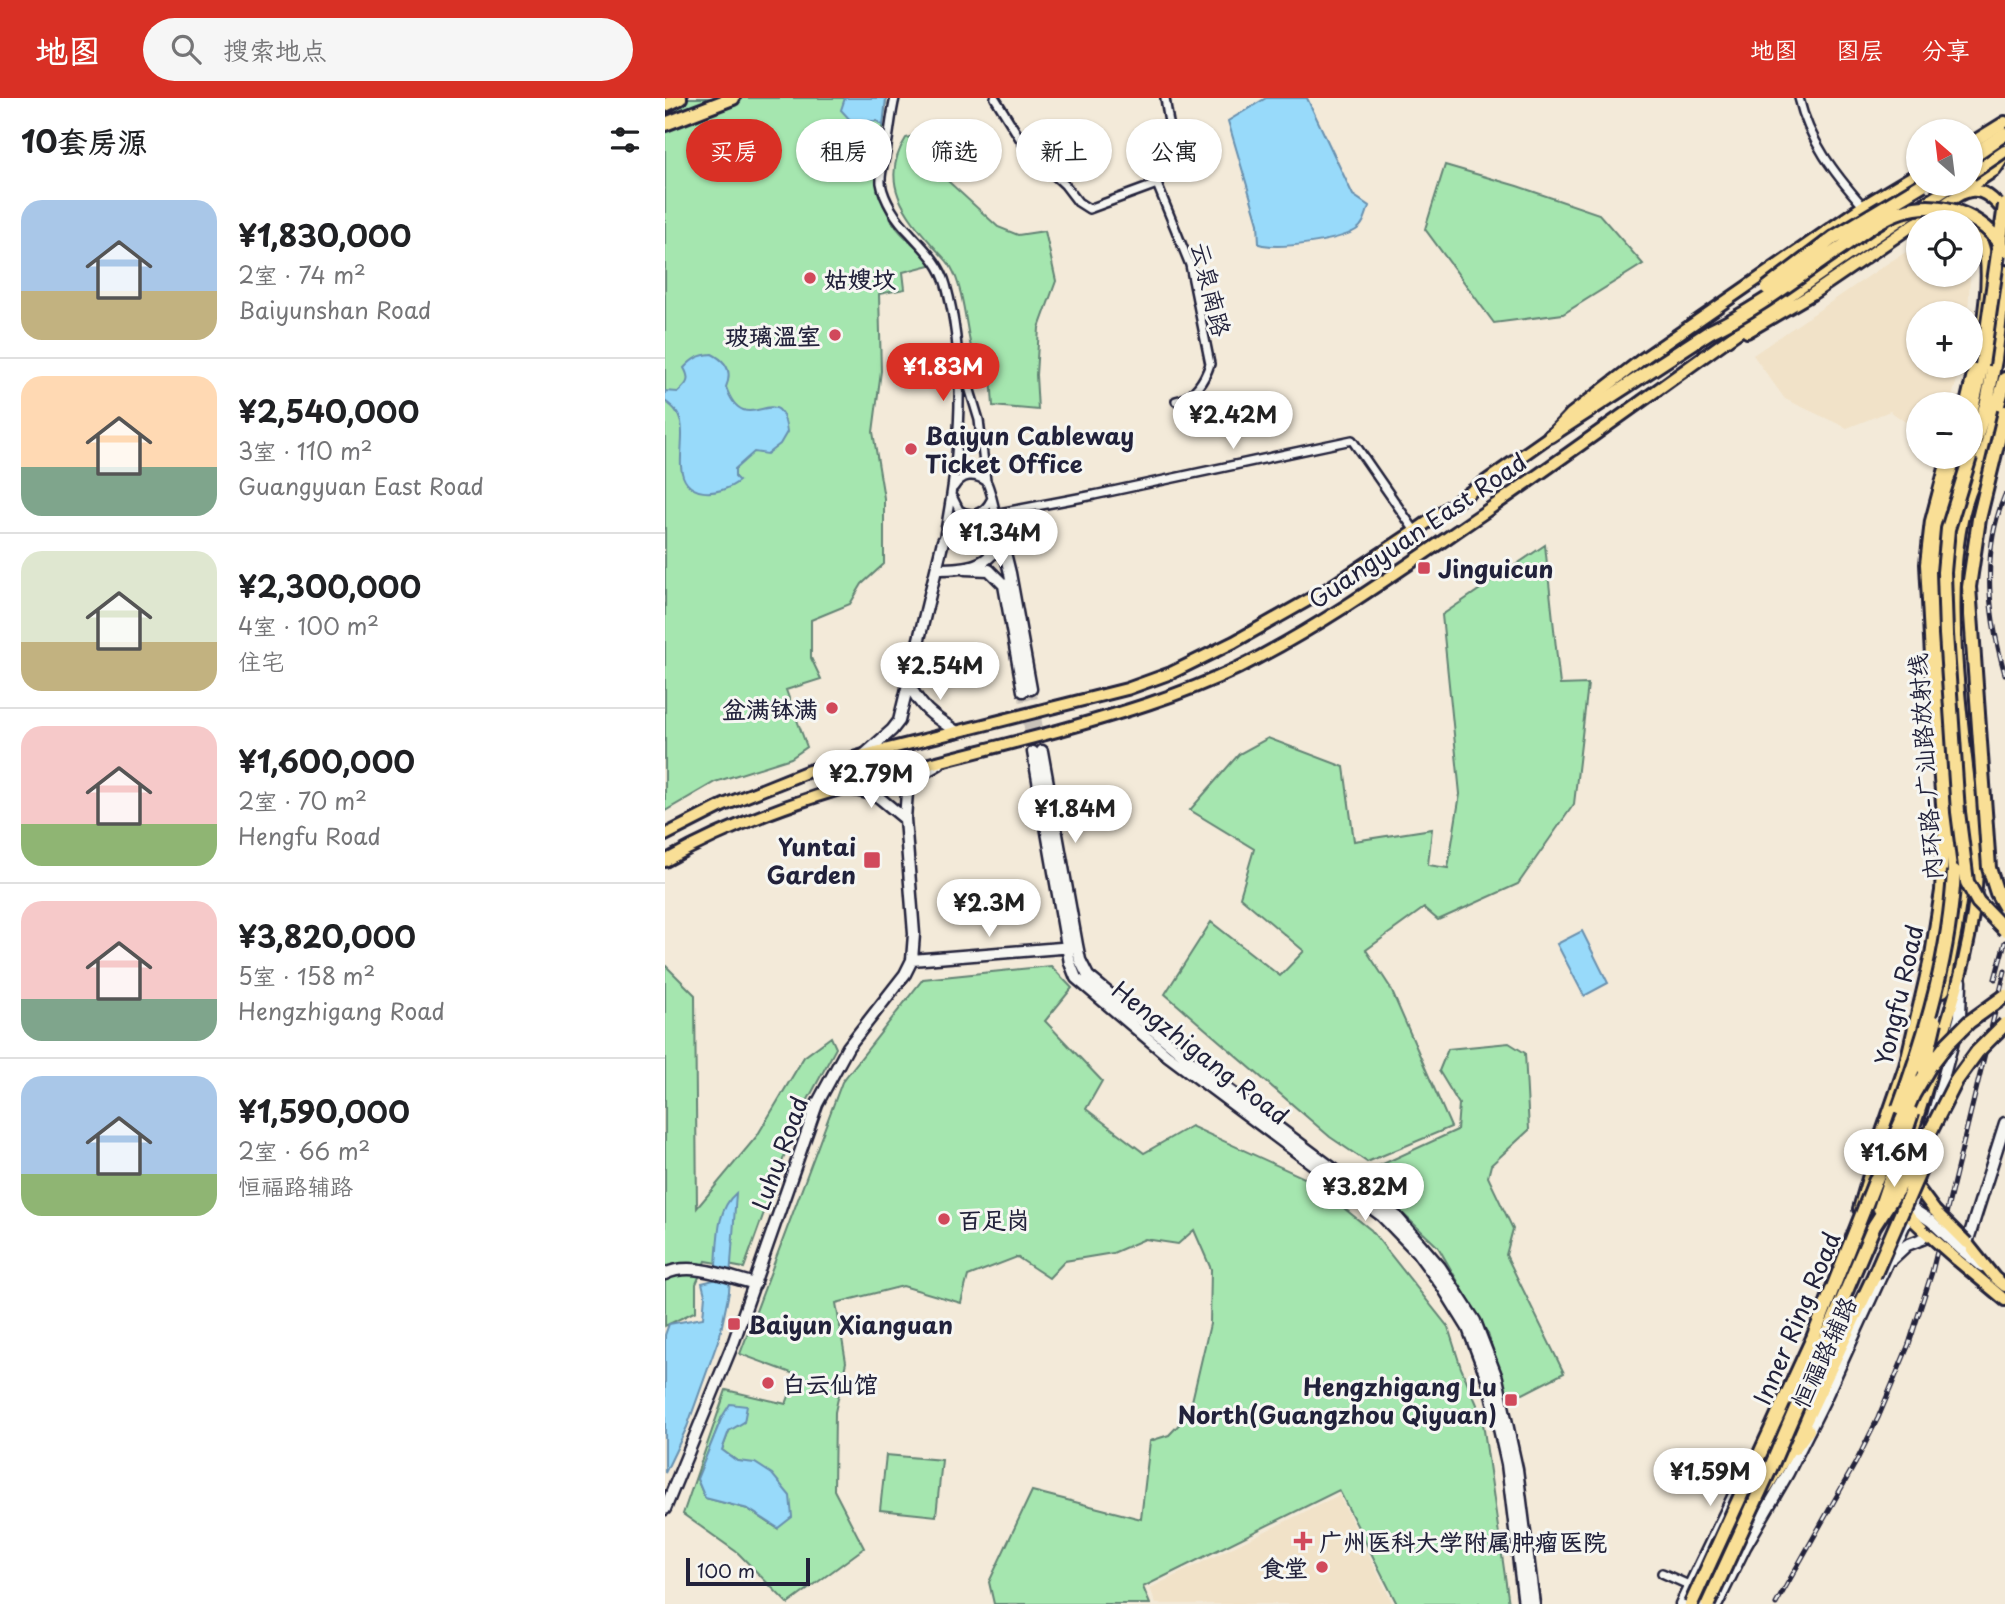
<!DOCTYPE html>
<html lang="zh">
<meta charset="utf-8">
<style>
:root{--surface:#fff;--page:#f6f6f6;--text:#202124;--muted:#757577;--line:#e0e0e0;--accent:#d93025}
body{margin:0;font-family:"Playpen Sans","LXGW WenKai TC",sans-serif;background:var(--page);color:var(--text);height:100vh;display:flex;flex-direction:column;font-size:26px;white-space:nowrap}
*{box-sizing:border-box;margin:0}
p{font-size:23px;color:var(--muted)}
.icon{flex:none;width:38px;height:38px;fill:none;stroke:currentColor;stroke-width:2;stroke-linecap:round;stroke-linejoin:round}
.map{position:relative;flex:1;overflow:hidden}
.side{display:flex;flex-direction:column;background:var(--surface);width:665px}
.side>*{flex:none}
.hud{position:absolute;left:21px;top:21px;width:665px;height:63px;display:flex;gap:14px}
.needle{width:46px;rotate:332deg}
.buttons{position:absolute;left:1241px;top:21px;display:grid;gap:14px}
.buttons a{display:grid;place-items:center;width:77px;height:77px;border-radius:50%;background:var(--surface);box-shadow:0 2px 5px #0004;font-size:35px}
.scale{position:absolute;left:21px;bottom:18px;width:124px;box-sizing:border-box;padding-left:7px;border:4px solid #22223b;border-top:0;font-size:19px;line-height:24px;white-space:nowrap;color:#22223b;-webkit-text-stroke:5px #f6f6f2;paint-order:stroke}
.price{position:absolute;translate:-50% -60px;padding:0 16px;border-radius:24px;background:#fff;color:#222;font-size:23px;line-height:46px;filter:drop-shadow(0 2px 4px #0008)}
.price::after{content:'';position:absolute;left:50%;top:42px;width:21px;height:16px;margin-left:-10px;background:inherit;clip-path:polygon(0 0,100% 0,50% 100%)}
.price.current{background:var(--accent);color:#fff}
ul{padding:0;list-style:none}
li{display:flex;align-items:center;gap:21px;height:175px;padding:0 21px}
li+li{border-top:2px solid var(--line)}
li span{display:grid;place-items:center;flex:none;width:196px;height:140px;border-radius:21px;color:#555}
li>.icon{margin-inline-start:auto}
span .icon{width:84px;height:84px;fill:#fffc;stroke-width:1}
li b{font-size:30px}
h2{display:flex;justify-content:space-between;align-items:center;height:84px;padding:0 21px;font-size:30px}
.chip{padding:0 24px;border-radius:32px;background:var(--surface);box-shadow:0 2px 5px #0004;font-size:24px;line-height:63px}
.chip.current{background:var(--accent);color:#fff}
header{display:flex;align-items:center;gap:42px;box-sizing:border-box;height:98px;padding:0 35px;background:var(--accent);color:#fff}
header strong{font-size:33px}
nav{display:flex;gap:38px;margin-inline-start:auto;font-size:24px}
.search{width:490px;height:63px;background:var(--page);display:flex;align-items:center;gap:18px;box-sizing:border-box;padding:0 24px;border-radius:38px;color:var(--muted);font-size:26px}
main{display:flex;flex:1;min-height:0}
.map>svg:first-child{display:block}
.built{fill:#f1e2c8}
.green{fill:#a5e6af;stroke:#648475;stroke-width:2;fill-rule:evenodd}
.water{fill:#98dafa;stroke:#6990ae;stroke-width:2}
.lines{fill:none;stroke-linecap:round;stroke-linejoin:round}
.secondary-tunnel{stroke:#c9c2b9;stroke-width:10;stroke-dasharray:10 5;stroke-linecap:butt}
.street-casing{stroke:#22223b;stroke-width:12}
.secondary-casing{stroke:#22223b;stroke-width:15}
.primary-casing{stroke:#22223b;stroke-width:16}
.highway-casing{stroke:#22223b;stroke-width:18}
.street{stroke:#f6f6f2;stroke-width:7}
.secondary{stroke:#f6f6f2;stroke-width:10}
.primary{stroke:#f9df96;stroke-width:10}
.highway{stroke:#f9df96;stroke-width:12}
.rail-casing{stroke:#22223b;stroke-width:5}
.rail{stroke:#f6f6f2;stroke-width:2.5;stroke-dasharray:8;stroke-linecap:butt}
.secondary-bridge-casing{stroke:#22223b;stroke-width:15;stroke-linecap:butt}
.primary-bridge-casing{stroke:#22223b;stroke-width:16;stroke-linecap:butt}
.highway-bridge-casing{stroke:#22223b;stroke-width:18;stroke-linecap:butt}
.secondary-bridge{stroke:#f6f6f2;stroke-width:10}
.primary-bridge{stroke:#f9df96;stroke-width:10}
.highway-bridge{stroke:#f9df96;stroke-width:12}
.poi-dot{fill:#d1495b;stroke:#f6f6f2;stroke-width:2.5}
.labels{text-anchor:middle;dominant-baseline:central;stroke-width:6;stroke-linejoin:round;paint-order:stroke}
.poi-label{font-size:24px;font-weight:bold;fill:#22223b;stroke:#f6f6f2;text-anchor:start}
.street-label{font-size:24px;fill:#22223b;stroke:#f6f6f2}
</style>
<header>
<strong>地图</strong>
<div class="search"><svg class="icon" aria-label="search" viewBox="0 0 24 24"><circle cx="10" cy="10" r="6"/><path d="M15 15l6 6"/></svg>搜索地点</div>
<nav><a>地图</a><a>图层</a><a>分享</a></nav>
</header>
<main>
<section class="side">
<h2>10套房源<svg class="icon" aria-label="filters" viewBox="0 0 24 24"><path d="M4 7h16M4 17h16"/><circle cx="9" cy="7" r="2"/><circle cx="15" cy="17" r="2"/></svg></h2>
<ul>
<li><span style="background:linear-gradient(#a9c7e8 65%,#c2b280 0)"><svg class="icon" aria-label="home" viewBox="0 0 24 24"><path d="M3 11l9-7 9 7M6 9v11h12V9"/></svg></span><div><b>¥1,830,000</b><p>2室 · 74 m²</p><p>Baiyunshan Road</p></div></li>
<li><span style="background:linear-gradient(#ffd9b3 65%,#7fa58c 0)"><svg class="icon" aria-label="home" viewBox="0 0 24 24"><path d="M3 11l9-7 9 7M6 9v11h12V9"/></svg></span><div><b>¥2,540,000</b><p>3室 · 110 m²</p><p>Guangyuan East Road</p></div></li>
<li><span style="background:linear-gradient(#dfe7d0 65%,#c2b280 0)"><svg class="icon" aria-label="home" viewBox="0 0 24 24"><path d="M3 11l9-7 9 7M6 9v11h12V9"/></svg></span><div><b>¥2,300,000</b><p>4室 · 100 m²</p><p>住宅</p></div></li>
<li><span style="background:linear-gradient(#f6c9c9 70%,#8fb573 0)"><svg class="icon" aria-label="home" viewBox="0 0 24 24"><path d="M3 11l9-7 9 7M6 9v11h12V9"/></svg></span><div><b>¥1,600,000</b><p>2室 · 70 m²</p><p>Hengfu Road</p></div></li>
<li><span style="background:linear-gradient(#f6c9c9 70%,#7fa58c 0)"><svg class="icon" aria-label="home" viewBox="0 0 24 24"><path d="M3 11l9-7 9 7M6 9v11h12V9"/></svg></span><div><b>¥3,820,000</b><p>5室 · 158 m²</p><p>Hengzhigang Road</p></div></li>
<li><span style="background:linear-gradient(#a9c7e8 70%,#8fb573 0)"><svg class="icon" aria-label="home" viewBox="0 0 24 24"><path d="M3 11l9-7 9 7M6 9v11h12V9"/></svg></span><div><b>¥1,590,000</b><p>2室 · 66 m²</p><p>恒福路辅路</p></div></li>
</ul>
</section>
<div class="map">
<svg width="1340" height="1506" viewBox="0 0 1340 1506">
<rect width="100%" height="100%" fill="#f3ead9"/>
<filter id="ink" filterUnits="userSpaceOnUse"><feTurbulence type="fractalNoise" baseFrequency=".0143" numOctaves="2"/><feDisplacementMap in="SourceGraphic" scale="14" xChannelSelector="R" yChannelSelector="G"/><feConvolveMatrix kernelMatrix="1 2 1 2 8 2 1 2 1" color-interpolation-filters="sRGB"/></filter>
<g filter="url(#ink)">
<path class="built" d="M1253,147V177H1305L1303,215H1253V268H1296L1285,306H1253V333L1225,313L1182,330L1120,301L1088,257L1226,163Z
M674,1397L728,1506H491L485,1490Z"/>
<path class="green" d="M0,0H221C218,42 201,78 224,118C234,138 255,150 269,166L238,174L240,191L214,196L216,273L208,334L219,400V466L197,486L185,506L146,522V560L156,581L121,592L142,649L126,660L50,684L0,713Z
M251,37L260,42L272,73L333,129L353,137L380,133L391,183L374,230L371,277L373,312L328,308L325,261L308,258C301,232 299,191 286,169C282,162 274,155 269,149C240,116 213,84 241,40Z
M780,67L852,88L934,116L978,166L898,216L829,225L760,131Z
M880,447L895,587L923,586L909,706L853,786L773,822L759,810L701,852L725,889L786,1029L702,1064L665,1039L500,896L546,824L615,878L639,853L575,799L589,751L525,712L574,656L603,640L679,669L689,743L767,731L763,767L783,770L795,696L777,517Z
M0,867L30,897L32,1110L92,1038L139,959L166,939L171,950L133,1020L79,1170L41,1163L31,1186V1213L0,1228Z
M386,868L407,890L380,923L437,983L421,1011L479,1055L526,1028L644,1082L706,1132L783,1229L796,1270L817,1318L844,1506H732L674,1392L478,1489L485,1506H329L324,1484L367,1393L476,1421L485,1343L504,1337L524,1316L545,1226L546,1171L529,1132L513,1146L480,1141L448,1155L400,1163L384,1180L352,1159L303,1178L296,1205L238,1188L171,1205L181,1264L170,1314L169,1392L199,1450L123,1506L73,1455L18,1416L61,1292L121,1306L132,1277L75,1256L177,984L258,881ZM57,1319L64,1333L57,1352L72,1363L90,1366L112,1430L83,1411L40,1400L32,1381Z
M844,945L860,955L864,1032L826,1067L823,1079L848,1131L841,1157L899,1275L858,1296L841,1294L823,1236L773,1149L696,1076L792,1032L794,1006L774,973L783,951Z
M221,1357L277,1362L271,1418L215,1412Z"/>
<path class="water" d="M180,0H221L218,28L212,23L187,24L176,12Z
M601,0H642L688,97L704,108C701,117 699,127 691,132C673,143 614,152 594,146L593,125L563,23Z
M47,256C61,263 68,273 61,289C81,346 115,276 122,334L115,346L102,356L89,354L70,371V379L74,383C54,399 18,401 16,368C15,353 19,338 16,324C14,314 8,309 0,303V293L13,294C22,286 26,282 19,270C28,260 34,257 47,256Z
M917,833L943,885L919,898L892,846Z
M71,1095L64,1194L55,1237L22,1329L0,1375V1237L4,1226L38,1220L40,1197L37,1185L49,1182C55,1153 47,1116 71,1095Z
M65,1306L82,1308L79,1324L64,1333L57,1352L72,1363L90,1365L107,1376L125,1398L127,1419L113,1430L83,1411L40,1400L32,1381L57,1319Z"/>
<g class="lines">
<path class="secondary-tunnel" d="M366,591L377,653
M358,593L368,654"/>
<defs>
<path id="street" d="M230,0C226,16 225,32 222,48C221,59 215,73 216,85C219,103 232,122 245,135C260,152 275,165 281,187C303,267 294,362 278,443
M330,0L362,52L400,87L413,104L424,111L492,86
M500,0L510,62L492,86L525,167L545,266C540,281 529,300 511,303
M1134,0C1144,43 1170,76 1198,108
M294,256L314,322L321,383C327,392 332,425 336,439
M289,389C297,376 309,375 321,383
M288,400L294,412C307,420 319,416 326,402
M329,416L429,397L687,342L750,433
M997,1475L1028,1489"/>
<path id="secondary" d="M336,439L345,475L366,591
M272,471C299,471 327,470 336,439
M300,471L324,472L339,487L358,593
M244,586C256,611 270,619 292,634
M377,653L412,847L415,862L423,878L533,969L731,1118L775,1169L810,1223L832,1280L852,1371L869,1506
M368,654L405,865L411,880L502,957L717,1118L752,1154L777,1188L803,1230L824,1286L842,1366L859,1506
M199,657L227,632L234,623L278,443C298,419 312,421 336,439
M182,690L211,697L240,721
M247,862L408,849
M1266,1025L1295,918L1296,883
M1243,1108L1266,1123
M1302,1145L1340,1025
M1297,1152L1317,1168
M1227,1161L1242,1147L1265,1138
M0,1176C26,1163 63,1179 90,1186
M0,1411L69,1243L152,1006L183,949L240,876L247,862L249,836L240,721L242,694L255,677L274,666
M1016,1506L1080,1374
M1052,1506L1080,1449L1123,1375L1160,1301L1244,1117L1253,1084"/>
<path id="primary" d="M1306,45L1340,24
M1298,93L1330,72L1338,60L1336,54L1331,51L1316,57
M1271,112C1301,91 1314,81 1340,115
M1082,234L1147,196L1251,125L1267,117H1287
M1301,306C1310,269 1331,180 1317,145C1315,138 1310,132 1306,127
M0,737L59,707L144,673L199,657L462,591L506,575L569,544L661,492L750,433L885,338L906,316L976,262L1198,108L1253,75
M0,763C120,695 259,669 392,633C453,616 515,598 573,570C659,527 738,470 817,416C975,307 1128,190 1290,86
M1218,1066L1217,1034L1240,968L1266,857L1276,793L1279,730L1268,595L1261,466L1266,423L1283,359
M1248,1080L1253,1090L1270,1113
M1226,1091L1246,1120L1265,1138
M1227,1094C1244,1048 1258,1001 1273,953C1291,895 1310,835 1312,773C1313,750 1308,727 1306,704C1297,617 1270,452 1314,375
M1194,1111L1214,1043
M1302,1145L1330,1180L1340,1188
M1291,1161L1340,1202
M1123,1343L1140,1308L1173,1226
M1130,1351L1144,1332"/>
<path id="highway" d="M0,7L15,0
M0,26L68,0
M1306,58L1340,36
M1306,315L1317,267
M885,338L1046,233
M1306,356L1322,304L1330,262L1340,174
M1310,381L1321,351L1340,281
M1301,753L1306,704
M1289,773L1267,465L1275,411L1291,359
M1278,892L1290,831L1299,771
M1101,1389L1136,1332L1209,1178"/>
</defs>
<use href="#street" class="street-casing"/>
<use href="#secondary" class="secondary-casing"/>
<use href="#primary" class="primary-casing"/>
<use href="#highway" class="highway-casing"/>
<use href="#street" class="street"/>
<use href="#secondary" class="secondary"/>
<use href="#primary" class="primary"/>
<use href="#highway" class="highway"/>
<defs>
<path id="rail" d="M1340,397C1316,454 1323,518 1340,576
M1330,881L1340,844
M1111,1506L1191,1364L1213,1320L1244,1246L1267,1174L1340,873"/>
</defs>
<use href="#rail" class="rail-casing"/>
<use href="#rail" class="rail"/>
<defs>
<path id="secondary-bridge" d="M1266,1123L1297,1152"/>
<path id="primary-bridge" d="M1306,76L1340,53
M1270,1113L1302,1145
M1265,1138L1291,1161"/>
<path id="highway-bridge" d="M1102,190L1168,140L1258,86
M1046,233C1093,211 1134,178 1177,149C1196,136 1215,120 1237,113C1276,101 1318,117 1340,152
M1317,267L1340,107
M1340,314L1314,421L1304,489L1324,770L1332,795L1340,809
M1305,359L1283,431L1279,474L1281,536L1293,714L1302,784L1313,804L1340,832
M1259,971L1270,924
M1234,1010C1262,934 1285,854 1289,773
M1215,1111L1247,1015
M1209,1178L1259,1063
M1026,1506L1148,1240L1209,1086L1248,997L1265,968L1283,945L1304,924L1340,898
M1043,1506L1105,1371L1209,1128L1249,1066L1291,983L1312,954L1340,926"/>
</defs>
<use href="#secondary-bridge" class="secondary-bridge-casing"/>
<use href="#primary-bridge" class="primary-bridge-casing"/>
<use href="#highway-bridge" class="highway-bridge-casing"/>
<use href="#secondary-bridge" class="secondary-bridge"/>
<use href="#primary-bridge" class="primary-bridge"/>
<use href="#highway-bridge" class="highway-bridge"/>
</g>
</g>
<g class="poi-dot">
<circle cx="145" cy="180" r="7"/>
<circle cx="170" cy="237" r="7"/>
<circle cx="246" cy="351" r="7"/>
<rect x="752" y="463" width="14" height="14" rx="3.5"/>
<circle cx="167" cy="610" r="7"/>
<rect x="198" y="753" width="18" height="18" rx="3.5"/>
<circle cx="279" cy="1121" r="7"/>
<rect x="62" y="1219" width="14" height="14" rx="3.5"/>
<circle cx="103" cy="1285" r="7"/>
<rect x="839" y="1295" width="14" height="14" rx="3.5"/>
<path d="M634.5 1432.5h7v7h7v7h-7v7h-7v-7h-7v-7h7z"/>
<circle cx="657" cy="1469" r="7"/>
</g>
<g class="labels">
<g class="poi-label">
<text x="159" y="180">姑嫂坟</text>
<text x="156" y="237" text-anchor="end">玻璃温室</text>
<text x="260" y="337">Baiyun Cableway<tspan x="260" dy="28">Ticket Office</tspan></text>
<text x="773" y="470">Jinguicun</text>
<text x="153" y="610" text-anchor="end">盆满钵满</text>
<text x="191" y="748" text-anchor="end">Yuntai<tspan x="191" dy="28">Garden</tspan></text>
<text x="293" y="1121">百足岗</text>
<text x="83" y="1226">Baiyun Xianguan</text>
<text x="117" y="1285">白云仙馆</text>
<text x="832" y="1288" text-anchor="end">Hengzhigang Lu<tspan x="832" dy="28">North(Guangzhou Qiyuan)</tspan></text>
<text x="654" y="1443">广州医科大学附属肿瘤医院</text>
<text x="643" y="1469" text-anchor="end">食堂</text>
</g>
<g class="street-label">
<text transform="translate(547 191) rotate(76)">云泉南路</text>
<text transform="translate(752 432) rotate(-34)">Guangyuan East Road</text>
<text transform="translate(1259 669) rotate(-94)">内环路-广汕路放射线</text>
<text transform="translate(1233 897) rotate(-77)">Yongfu Road</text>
<text transform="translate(536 954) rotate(38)">Hengzhigang Road</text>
<text transform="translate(114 1055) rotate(-70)">Luhu Road</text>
<text transform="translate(1131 1220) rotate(-67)">Inner Ring Road</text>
<text transform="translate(1158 1254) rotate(-65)">恒福路辅路</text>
</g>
</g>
</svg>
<div class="buttons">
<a><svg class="needle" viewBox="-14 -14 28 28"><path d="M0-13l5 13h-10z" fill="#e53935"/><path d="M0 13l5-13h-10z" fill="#757577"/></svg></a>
<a><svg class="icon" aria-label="locate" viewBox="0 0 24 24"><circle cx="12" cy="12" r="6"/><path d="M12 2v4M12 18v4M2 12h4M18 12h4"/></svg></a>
<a>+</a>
<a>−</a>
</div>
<div class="scale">100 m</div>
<b class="price current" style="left:278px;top:305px">¥1.83M</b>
<b class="price" style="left:568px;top:353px">¥2.42M</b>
<b class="price" style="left:335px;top:471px">¥1.34M</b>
<b class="price" style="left:275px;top:604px">¥2.54M</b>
<b class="price" style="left:206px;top:712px">¥2.79M</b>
<b class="price" style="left:410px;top:747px">¥1.84M</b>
<b class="price" style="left:324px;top:841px">¥2.3M</b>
<b class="price" style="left:1229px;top:1091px">¥1.6M</b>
<b class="price" style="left:700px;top:1125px">¥3.82M</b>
<b class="price" style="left:1045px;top:1410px">¥1.59M</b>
<div class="hud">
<a class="chip current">买房</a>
<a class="chip">租房</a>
<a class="chip">筛选</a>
<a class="chip">新上</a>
<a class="chip">公寓</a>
</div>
</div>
</main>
